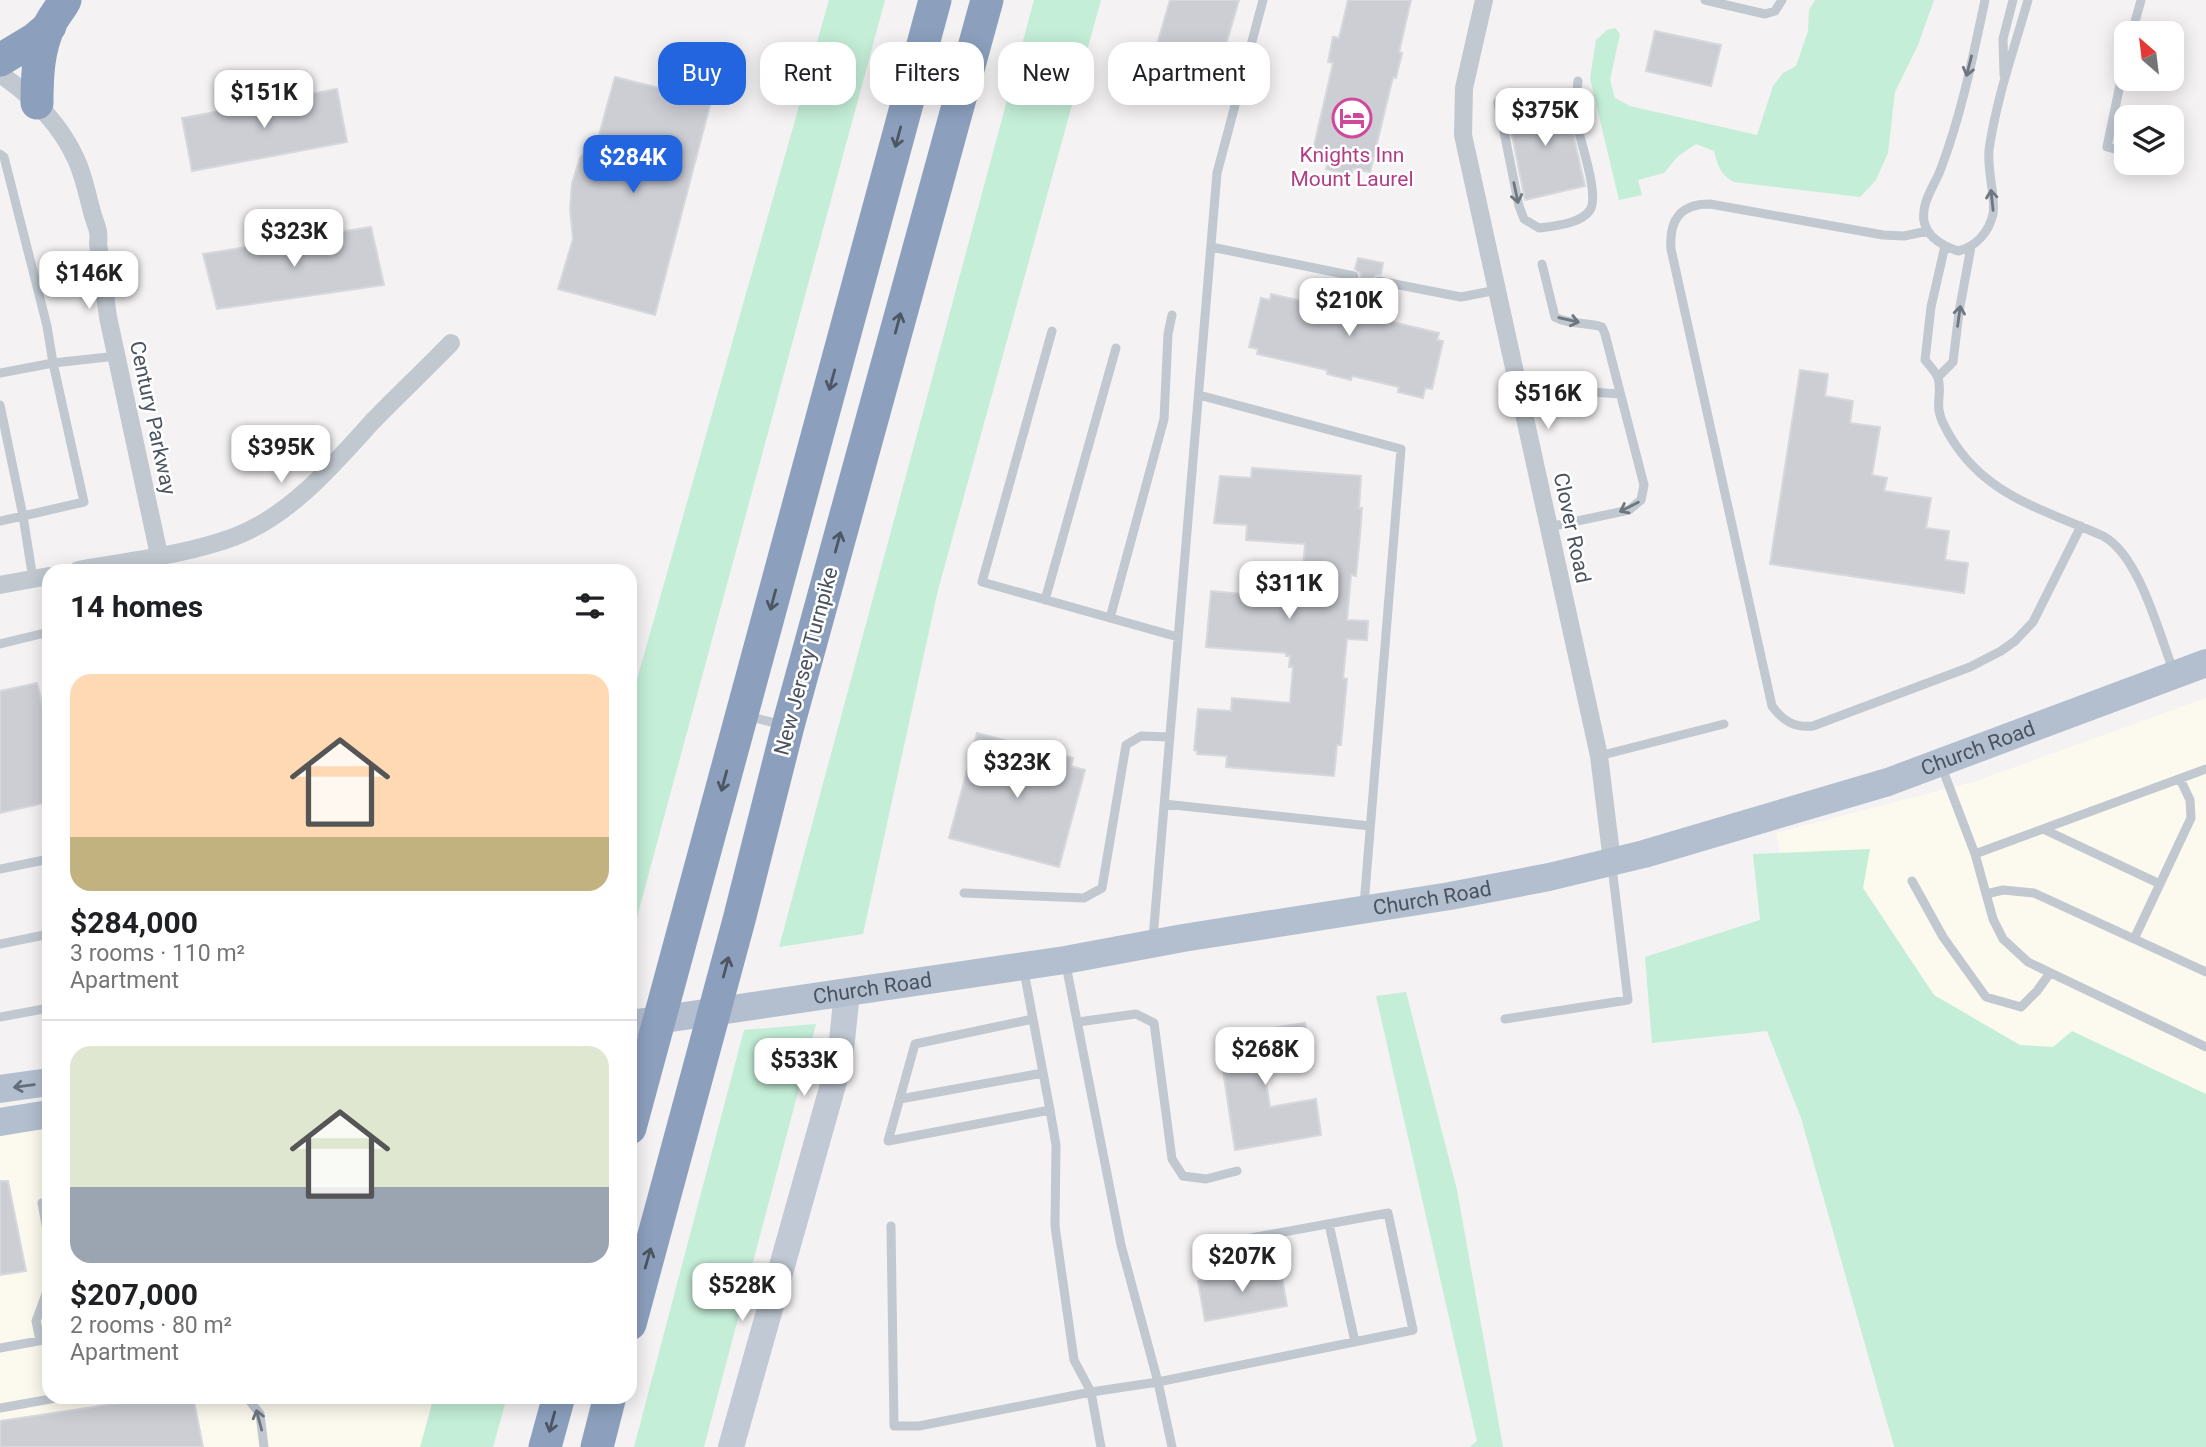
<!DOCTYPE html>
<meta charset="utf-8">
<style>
:root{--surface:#fff;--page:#f2f2f2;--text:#202124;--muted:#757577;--line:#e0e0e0;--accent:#2265de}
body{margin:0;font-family:Roboto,sans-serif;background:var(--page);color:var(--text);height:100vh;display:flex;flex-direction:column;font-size:26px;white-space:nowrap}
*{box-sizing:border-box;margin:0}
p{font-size:23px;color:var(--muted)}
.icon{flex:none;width:38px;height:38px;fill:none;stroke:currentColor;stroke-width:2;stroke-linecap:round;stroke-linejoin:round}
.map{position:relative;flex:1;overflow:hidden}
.side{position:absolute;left:42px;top:564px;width:595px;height:840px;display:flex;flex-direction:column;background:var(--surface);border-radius:21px;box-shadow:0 4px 18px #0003}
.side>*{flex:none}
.banner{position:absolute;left:658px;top:42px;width:665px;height:63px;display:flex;gap:14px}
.needle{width:46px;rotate:332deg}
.buttons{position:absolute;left:2114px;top:21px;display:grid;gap:14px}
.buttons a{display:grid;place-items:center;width:70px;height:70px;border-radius:14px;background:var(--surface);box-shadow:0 4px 18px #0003;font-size:35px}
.price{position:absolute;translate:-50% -60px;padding:0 16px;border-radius:14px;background:#fff;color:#222;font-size:23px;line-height:46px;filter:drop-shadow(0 2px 4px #0008)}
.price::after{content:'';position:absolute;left:50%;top:42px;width:21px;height:16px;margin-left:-10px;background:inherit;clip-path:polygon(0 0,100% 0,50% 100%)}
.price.current{background:var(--accent);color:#fff}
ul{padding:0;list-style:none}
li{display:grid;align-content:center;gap:14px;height:371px;padding:0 28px}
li+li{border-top:2px solid var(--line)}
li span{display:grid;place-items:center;height:217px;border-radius:21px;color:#555}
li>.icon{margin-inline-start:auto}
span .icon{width:126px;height:126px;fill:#fffc;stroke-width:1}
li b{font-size:30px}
h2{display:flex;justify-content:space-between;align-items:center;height:84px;padding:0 28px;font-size:30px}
.pill{padding:0 24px;border-radius:21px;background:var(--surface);box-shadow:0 4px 18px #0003;font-size:24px;line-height:63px}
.pill.current{background:var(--accent);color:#fff}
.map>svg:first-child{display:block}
.commercial{fill:#fcf9ee}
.green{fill:#c4eed8}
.building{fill:#ccced4;stroke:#d6d8dd;stroke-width:2}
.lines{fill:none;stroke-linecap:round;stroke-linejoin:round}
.lane{stroke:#c1c8d0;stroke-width:9}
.street{stroke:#c1c8d0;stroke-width:18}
.secondary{stroke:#c1c9d4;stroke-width:26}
.primary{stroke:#b3bfcf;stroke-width:28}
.highway{stroke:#8ca0be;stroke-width:33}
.oneway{stroke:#6e7681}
.oneway2{stroke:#4d5764}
.oneway3{stroke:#646e7b}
.labels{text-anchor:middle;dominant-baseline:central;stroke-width:5;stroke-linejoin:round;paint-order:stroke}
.hotel-label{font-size:21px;fill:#b23c85;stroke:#fff}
.street-label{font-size:21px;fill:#4a535f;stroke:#fff}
</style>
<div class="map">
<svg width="2206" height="1447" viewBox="0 0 2206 1447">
<rect width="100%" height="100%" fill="#f4f2f2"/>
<path class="commercial" d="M2206,698V1447H1892L1776,833L1976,781Z
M49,1114V1396L433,1397L421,1447H0V1122Z"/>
<path class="green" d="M829,0H885L630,943V704Z
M1034,0H1101L938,590L863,934L779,947Z
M1815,0H1934L1918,45L1895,92L1888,153L1876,180L1860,197L1734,182C1720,175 1718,165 1714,151L1696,144L1677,157L1664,173L1638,180L1642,195L1619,200L1590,78L1596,40L1607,30L1615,28L1620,34L1610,80L1615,98L1630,106L1757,135L1773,86L1783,73L1796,66L1808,31L1809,10Z
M1870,849L1863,888L1934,995L2020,1045L2053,1047L2072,1031L2206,1094V1447H1894L1801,1118L1767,1031L1652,1043L1645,957L1760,920L1753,854Z
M1406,992L1457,1190L1503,1447H1470L1477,1441L1376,996Z
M816,1024L704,1447H634L744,1030Z
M434,1397H507L493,1447H420Z"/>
<path class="building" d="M1170,0H1239L1220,65L1216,64L1207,95L1171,85L1173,79L1149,72Z
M1348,0H1411L1399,52L1402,53L1396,78L1393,77L1370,172L1353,169L1351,175L1326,169L1328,163L1311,159L1333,63L1328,62L1333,37L1339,38Z
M1655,31L1721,45L1711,86L1646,71Z
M615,77L711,101L655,315L558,289L573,239L570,209L572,183L580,158L599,135Z
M337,89L347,142L192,171L182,118Z
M1562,96L1566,113L1568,112L1585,186L1525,200L1507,109Z
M371,227L384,285L217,309L203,254Z
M1358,258L1383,263L1381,274L1376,275L1372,279L1373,284L1378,288L1371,317L1439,333L1437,340L1443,341L1432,389L1425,388L1423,398L1398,392L1399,387L1352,376L1351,380L1327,374V370L1257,354L1258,349L1249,347L1261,298L1270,300L1271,294L1345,311L1352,283L1357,282L1361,278L1360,273L1355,269Z
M1800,370L1828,374L1825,396L1853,401L1850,423L1880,427L1872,475L1887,478L1884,491L1931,498L1926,528L1949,531L1945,560L1968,563L1964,593L1770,564Z
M1252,468L1361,476L1359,508H1362L1360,535L1356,576L1351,575L1347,620L1368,621L1367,640L1347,639L1343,678L1347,679L1341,745H1337L1334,776L1226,767L1227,756L1197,754V751L1194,750L1198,709L1231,711L1232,698L1290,703L1293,667H1289L1290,656H1286V653L1206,647L1211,591L1254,595L1255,586L1296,589L1297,581H1302L1305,544L1246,540L1247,525L1214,523L1220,476L1251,478Z
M37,683L49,733V802L0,813V691Z
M977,733L1073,758L1071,766L1085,770L1059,867L949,838Z
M1305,1023L1311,1062L1264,1069L1270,1107L1316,1099L1321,1135L1235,1150L1218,1037Z
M0,1181H8L26,1271L0,1275Z
M1280,1266L1287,1306L1205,1321L1198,1281Z
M167,1396H193L203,1447H0V1421Z"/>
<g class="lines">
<path class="lane" d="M1705,0L1765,14L1775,11L1782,0
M1985,0C1973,57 1961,116 1940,171C1934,186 1921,203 1924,221C1927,238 1943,246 1958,251C1976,247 1989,232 1993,214C1996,198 1987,171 1989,150C1996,100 2014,49 2028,0
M2132,33L2141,0
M2126,56L2107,147L2126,152
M2004,75L2003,39L2013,0
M1498,102L1519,206L1524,219L1539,228C1554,226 1581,224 1590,210C1600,194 1579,139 1576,119C1574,106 1577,93 1578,81
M0,154L4,157L47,326L53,363L117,356
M1928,231L1904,236L1883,235L1710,204C1680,204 1669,220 1671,249L1772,706C1783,721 1794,728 1813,726L1970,667L2001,651L2015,641L2033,622L2081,526
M1945,246L1931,307L1925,360C1929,365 1936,372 1938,378C1943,395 1933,404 1944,425C1978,494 2038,507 2103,536C2139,555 2159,633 2173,670
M1211,247L1354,276
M1542,264L1555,317C1569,325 1586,322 1602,327L1605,334L1644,485L1641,500L1629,510L1549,527
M1379,281L1461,297L1497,290
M1052,331L982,582L1178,637
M0,373L53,363L84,502L23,516L33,579
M1938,377L1953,362L1959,312L1971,247
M1518,387L1620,394
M1199,395L1401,449L1364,905
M0,405L23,516L0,521
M1045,600L1116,348
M1110,618L1164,419L1168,334L1172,315
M0,644L49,632
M746,716L780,724
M1599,756L1724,724
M1941,765L1975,854L2206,769
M1164,804L1370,826
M2043,829L2160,884
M1975,854L1993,919L2003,939L2028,962L2206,1047
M0,869L49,859
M1912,881L1943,937L1986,997L2021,1007L2037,991L2050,973
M964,893L1084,898L1102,888L1126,745L1141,736L1170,737
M1986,894L2003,890L2034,893L2206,972
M1153,938L1217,173L1263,0
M2134,939L2191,818L2190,800L2180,779
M0,944L49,934
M1066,965L1121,1245L1158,1382L1413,1330L1388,1213L1251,1238
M1024,971L1050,1110L888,1141L915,1044L1033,1019
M0,1017L49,1008
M1505,1019L1628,1000L1612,867
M1078,1022L1136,1014L1154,1023L1172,1159L1183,1176L1206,1179L1237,1171
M900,1099L1043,1073
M1050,1110L1056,1145L1055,1226L1074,1360L1091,1392L1158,1382L1172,1447
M49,1202L42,1203L49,1241
M1329,1224L1355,1342
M891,1226L894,1426H919L1091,1392L1101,1447
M40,1340L36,1321L49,1286
M0,1348L49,1339
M246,1396L260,1414L264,1447
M0,1408L67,1396"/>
<path class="street" d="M1484,0L1464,88L1463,135L1599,756L1612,861
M0,74C31,95 60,124 76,159C84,176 87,194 92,212C95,224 100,230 98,243L108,317L159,555
M78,570C129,561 185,555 234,537C290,516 333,465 372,422C398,395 425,370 451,343
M0,585L49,576"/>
<path class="secondary" d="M731,1447L840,1060L847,992"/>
<g class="primary">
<path id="s1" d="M630,1024L1065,960L1183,938L1450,896L1549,877L1644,854L1888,782L2206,663"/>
<path d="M0,1089L49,1082"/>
<path d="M0,1122L49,1114"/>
</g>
<path class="highway" d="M0,60L35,39L50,26
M37,103C37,76 38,49 50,24C54,16 61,8 65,0
M630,1128L935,0
M630,1324L739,920L788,726L987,0
M545,1447L559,1396
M597,1447L610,1396"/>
</g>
<defs><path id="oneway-shaft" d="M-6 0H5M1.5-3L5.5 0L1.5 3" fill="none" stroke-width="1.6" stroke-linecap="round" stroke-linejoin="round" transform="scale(1.75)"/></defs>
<g class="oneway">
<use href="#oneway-shaft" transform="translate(1969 66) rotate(104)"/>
<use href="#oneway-shaft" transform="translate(1516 193) rotate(78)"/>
<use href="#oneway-shaft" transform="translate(1992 200) rotate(-96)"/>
<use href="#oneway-shaft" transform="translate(1959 316) rotate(-82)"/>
<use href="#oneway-shaft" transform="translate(1569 320) rotate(13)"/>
<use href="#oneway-shaft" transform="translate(1629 507) rotate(153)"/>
<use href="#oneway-shaft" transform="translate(259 1420) rotate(-105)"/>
</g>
<g class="oneway2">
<use href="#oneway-shaft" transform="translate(898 137) rotate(105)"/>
<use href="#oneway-shaft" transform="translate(898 323) rotate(-75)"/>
<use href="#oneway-shaft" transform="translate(832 380) rotate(105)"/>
<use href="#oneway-shaft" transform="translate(838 542) rotate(-75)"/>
<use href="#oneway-shaft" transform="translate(773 600) rotate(105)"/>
<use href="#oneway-shaft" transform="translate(724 781) rotate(105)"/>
<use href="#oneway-shaft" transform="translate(726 967) rotate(-75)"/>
<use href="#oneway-shaft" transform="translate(648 1258) rotate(-74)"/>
<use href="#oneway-shaft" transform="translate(552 1422) rotate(105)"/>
</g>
<use class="oneway3" href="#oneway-shaft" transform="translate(24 1086) rotate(172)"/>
<defs>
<symbol id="hotel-ring" viewBox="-11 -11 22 22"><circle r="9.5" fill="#fff" stroke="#d1479c" stroke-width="1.5"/><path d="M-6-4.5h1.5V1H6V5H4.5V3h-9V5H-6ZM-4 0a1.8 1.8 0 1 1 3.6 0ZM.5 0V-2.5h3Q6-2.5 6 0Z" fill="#d1479c"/></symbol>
</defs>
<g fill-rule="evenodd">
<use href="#hotel-ring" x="1330" y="96" width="44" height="44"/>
</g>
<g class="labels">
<g class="hotel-label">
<text x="1352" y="155">Knights Inn<tspan x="1352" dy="24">Mount Laurel</tspan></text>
</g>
<g class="street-label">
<text transform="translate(153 418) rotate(78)">Century Parkway</text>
<text transform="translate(1572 528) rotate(78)">Clover Road</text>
<text transform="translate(806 661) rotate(-75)">New Jersey Turnpike</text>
<text stroke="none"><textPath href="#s1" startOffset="1379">Church Road</textPath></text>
<text stroke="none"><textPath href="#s1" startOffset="812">Church Road</textPath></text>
<text stroke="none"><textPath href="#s1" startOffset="245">Church Road</textPath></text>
</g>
</g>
</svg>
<div class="buttons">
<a><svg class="needle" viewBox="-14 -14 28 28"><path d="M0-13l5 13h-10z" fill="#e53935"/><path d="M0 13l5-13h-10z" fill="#757577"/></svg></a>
<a><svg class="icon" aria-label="layers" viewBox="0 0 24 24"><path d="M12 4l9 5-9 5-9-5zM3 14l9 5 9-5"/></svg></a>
</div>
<b class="price" style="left:264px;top:130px">$151K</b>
<b class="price" style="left:1545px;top:148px">$375K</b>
<b class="price current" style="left:633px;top:195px">$284K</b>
<b class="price" style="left:294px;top:269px">$323K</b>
<b class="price" style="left:89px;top:311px">$146K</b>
<b class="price" style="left:1349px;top:338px">$210K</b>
<b class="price" style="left:1548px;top:431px">$516K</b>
<b class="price" style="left:281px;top:485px">$395K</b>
<b class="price" style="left:1289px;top:621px">$311K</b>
<b class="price" style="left:1017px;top:800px">$323K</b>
<b class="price" style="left:1265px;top:1087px">$268K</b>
<b class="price" style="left:804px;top:1098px">$533K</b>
<b class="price" style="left:1242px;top:1294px">$207K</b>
<b class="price" style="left:742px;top:1323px">$528K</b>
<div class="banner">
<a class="pill current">Buy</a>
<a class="pill">Rent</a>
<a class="pill">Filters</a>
<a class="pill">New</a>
<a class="pill">Apartment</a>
</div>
<section class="side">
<h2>14 homes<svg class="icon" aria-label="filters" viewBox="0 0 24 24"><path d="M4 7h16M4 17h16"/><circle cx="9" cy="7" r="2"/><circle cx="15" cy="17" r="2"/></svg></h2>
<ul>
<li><span style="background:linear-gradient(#ffd9b3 75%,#c2b280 0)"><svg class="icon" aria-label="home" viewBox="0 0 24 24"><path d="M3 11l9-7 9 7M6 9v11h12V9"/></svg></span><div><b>$284,000</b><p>3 rooms · 110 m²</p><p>Apartment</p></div></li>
<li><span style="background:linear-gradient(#dfe7d0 65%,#9aa5b1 0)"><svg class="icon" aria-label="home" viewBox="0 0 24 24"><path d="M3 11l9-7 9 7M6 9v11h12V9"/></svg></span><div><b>$207,000</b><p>2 rooms · 80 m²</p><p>Apartment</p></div></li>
</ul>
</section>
</div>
